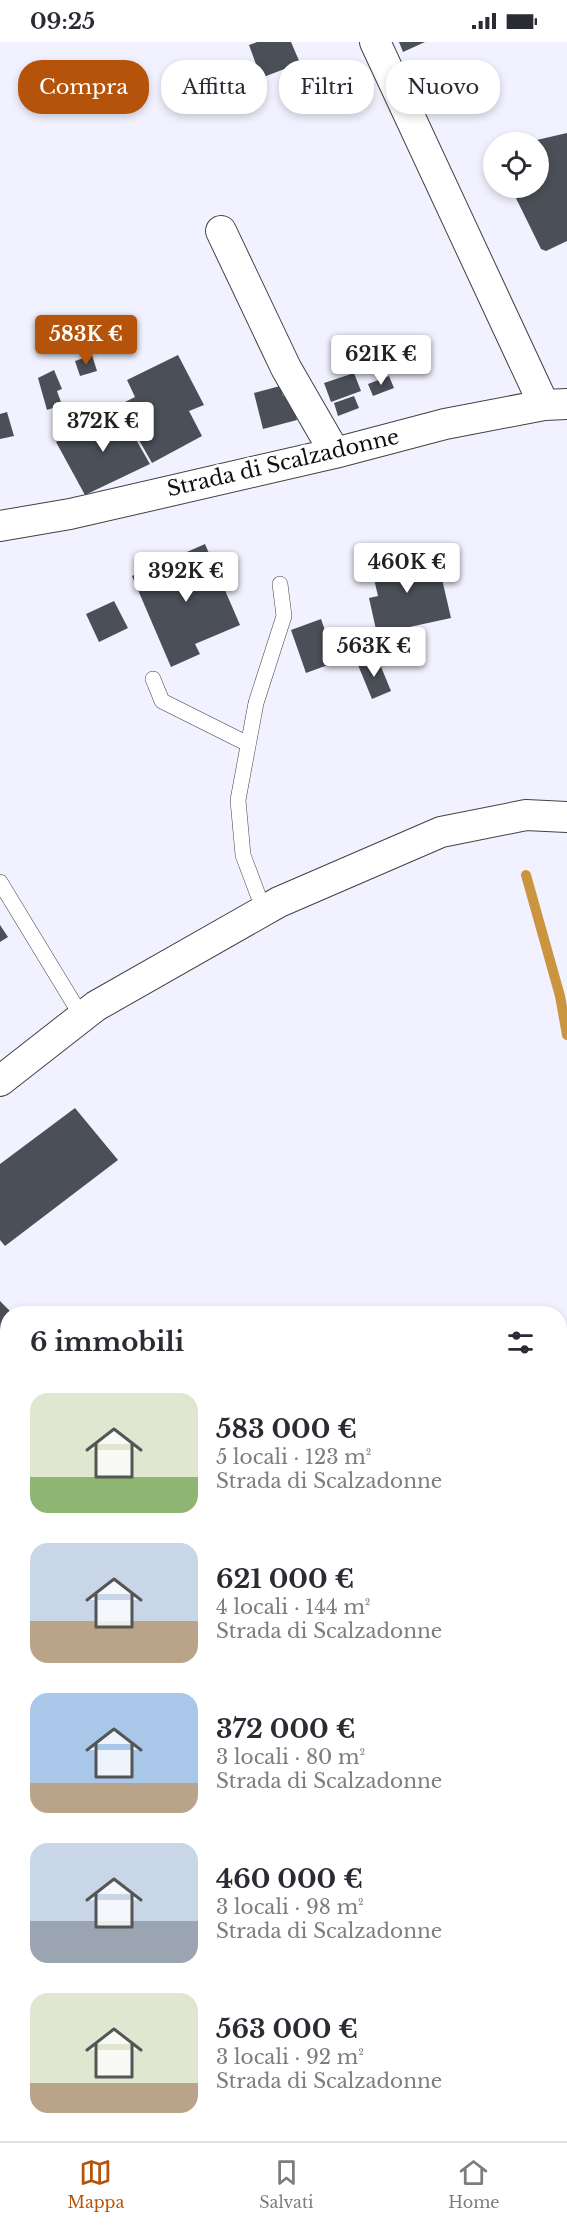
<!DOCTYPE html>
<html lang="it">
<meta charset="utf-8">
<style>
:root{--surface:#fff;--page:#f2f2f3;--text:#2b2b33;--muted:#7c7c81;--line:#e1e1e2;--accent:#b45309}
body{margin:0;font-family:"Libre Baskerville",serif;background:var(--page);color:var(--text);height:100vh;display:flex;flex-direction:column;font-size:22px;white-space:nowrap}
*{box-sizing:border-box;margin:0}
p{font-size:20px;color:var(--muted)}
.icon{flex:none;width:33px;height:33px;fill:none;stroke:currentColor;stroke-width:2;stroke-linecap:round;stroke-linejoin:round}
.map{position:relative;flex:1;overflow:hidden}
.side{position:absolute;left:0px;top:1264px;width:567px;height:836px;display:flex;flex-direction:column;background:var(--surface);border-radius:24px 24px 0 0;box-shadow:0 3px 9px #0003}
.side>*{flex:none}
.guide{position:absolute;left:18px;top:18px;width:531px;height:54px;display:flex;gap:12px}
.buttons{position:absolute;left:483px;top:90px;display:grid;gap:12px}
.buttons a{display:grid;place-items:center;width:66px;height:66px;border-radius:50%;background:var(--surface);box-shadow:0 3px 9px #0003;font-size:30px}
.price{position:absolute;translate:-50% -51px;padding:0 14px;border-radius:6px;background:#fff;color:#222;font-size:20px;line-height:39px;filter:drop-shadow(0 2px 3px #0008)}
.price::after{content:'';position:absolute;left:50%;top:36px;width:18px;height:14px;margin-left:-9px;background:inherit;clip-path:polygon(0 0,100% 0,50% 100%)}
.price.active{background:var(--accent);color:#fff}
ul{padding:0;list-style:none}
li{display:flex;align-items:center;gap:18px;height:150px;padding:0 30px}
li span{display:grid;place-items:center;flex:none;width:168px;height:120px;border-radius:18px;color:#555}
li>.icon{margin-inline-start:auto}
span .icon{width:72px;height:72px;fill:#fffc;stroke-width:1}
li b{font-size:26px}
h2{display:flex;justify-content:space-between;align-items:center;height:72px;padding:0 30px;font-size:26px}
.chip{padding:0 21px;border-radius:24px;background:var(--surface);box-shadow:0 3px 9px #0003;font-size:21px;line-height:54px}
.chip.active{background:var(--accent);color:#fff}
.status{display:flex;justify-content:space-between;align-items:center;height:42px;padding:0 30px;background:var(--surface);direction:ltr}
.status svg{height:16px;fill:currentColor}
.tabs{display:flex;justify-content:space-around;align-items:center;height:84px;border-top:2px solid var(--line);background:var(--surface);font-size:16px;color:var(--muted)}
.tabs a{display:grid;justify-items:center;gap:3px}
.tabs .active{color:var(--accent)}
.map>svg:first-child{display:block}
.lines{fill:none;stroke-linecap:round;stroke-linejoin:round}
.stream{stroke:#cb943f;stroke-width:10}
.building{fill:#4b5058}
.service-casing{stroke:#424242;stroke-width:16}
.minor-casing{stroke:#424242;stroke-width:32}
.service{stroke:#fff;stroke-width:15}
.minor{stroke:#fff;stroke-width:30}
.labels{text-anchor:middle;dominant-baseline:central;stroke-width:6;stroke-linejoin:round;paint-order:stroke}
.street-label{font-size:21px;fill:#0f0f0f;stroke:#fff}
</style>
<div class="status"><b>09:25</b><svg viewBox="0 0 49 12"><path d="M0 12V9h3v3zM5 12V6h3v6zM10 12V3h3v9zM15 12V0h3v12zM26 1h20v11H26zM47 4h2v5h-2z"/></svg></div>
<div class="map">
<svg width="567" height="2099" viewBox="0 0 567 2099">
<rect width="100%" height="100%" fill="#f1f1ff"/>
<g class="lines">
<path class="stream" d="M526,833L560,954L567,993"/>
</g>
<path class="building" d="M257,0H291L300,21L261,36L249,3Z
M399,0H425L403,10Z
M567,91V199L546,209L541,207L511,146H538V100H528Z
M53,278L59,297L51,299L45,280Z
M92,313L97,329L80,334L75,319Z
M178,313L204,363L189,369L202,394L152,421L119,363L135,355L127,338Z
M54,328L62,347L57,349L62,363L47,368L38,336Z
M354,331L361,349L331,360L324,341Z
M389,334L394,346L373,354L368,342Z
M280,344L283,354L291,352L297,378L263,387L254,351Z
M354,354L359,366L338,374L334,361Z
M119,368L150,422L85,453L56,400Z
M7,370L14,394L0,397V372Z
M205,502L240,583L195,602L200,612L171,625L132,534Z
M429,512L434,539L442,537L451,576L377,592L369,556L378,554L370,520L395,515V519Z
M114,559L128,586L99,600L86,572Z
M321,577L336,620L306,631L291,588Z
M377,615L391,649L372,657L358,623Z
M0,883L8,895L0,900Z
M75,1066L118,1118L5,1204L0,1198V1122Z
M0,1259L13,1272H8V1322L0,1315Z"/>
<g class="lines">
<defs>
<path id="service" d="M153,637L162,659L248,702
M0,840L82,975
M264,869L243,813L238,758L256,661L284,574L280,542"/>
<path id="minor" d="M375,0L544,363
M221,189L286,326L335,411
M0,484L70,472L335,411L445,382L544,363L567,362
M0,1039L96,964L279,860L441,790L526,773L567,775"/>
</defs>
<use href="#service" class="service-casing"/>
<use href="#minor" class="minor-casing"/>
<use href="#service" class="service"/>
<use href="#minor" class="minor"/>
</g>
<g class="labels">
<g class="street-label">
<text transform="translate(283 421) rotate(-13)">Strada di Scalzadonne</text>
</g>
</g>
</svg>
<div class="buttons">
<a><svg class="icon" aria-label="locate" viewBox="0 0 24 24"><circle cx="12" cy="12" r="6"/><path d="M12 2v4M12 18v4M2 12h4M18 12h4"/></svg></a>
</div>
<b class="price active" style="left:86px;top:324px">583K €</b>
<b class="price" style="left:381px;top:344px">621K €</b>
<b class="price" style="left:103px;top:411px">372K €</b>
<b class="price" style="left:407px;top:552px">460K €</b>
<b class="price" style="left:186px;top:561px">392K €</b>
<b class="price" style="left:374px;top:636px">563K €</b>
<div class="guide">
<a class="chip active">Compra</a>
<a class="chip">Affitta</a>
<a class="chip">Filtri</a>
<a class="chip">Nuovo</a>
</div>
<section class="side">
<h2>6 immobili<svg class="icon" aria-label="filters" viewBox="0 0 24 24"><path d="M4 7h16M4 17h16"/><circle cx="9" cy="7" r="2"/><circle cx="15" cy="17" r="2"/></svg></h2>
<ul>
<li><span style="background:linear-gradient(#dfe7d0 70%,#8fb573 0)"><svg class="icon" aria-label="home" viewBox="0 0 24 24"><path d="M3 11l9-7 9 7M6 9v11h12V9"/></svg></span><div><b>583 000 €</b><p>5 locali · 123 m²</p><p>Strada di Scalzadonne</p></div></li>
<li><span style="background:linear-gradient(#c9d6e8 65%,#b9a48a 0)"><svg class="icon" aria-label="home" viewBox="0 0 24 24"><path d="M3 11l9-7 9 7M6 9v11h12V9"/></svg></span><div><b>621 000 €</b><p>4 locali · 144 m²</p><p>Strada di Scalzadonne</p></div></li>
<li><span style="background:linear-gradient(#a9c7e8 75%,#b9a48a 0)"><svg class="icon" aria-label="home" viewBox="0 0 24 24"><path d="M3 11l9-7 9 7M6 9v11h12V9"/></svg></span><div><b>372 000 €</b><p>3 locali · 80 m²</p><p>Strada di Scalzadonne</p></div></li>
<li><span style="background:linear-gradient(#c9d6e8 65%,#9aa5b1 0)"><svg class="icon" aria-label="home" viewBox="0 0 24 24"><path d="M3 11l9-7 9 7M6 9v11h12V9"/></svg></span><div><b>460 000 €</b><p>3 locali · 98 m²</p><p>Strada di Scalzadonne</p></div></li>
<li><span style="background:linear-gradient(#dfe7d0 75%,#b9a48a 0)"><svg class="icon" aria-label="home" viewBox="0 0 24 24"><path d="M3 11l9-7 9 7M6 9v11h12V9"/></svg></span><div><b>563 000 €</b><p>3 locali · 92 m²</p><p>Strada di Scalzadonne</p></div></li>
</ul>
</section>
</div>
<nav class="tabs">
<a class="active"><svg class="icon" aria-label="map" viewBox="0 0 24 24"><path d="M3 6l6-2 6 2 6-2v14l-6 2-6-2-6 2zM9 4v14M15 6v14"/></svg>Mappa</a>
<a><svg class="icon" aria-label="saved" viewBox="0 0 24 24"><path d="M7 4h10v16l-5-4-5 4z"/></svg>Salvati</a>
<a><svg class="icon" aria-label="home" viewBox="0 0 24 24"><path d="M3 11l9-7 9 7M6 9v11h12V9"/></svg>Home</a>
</nav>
